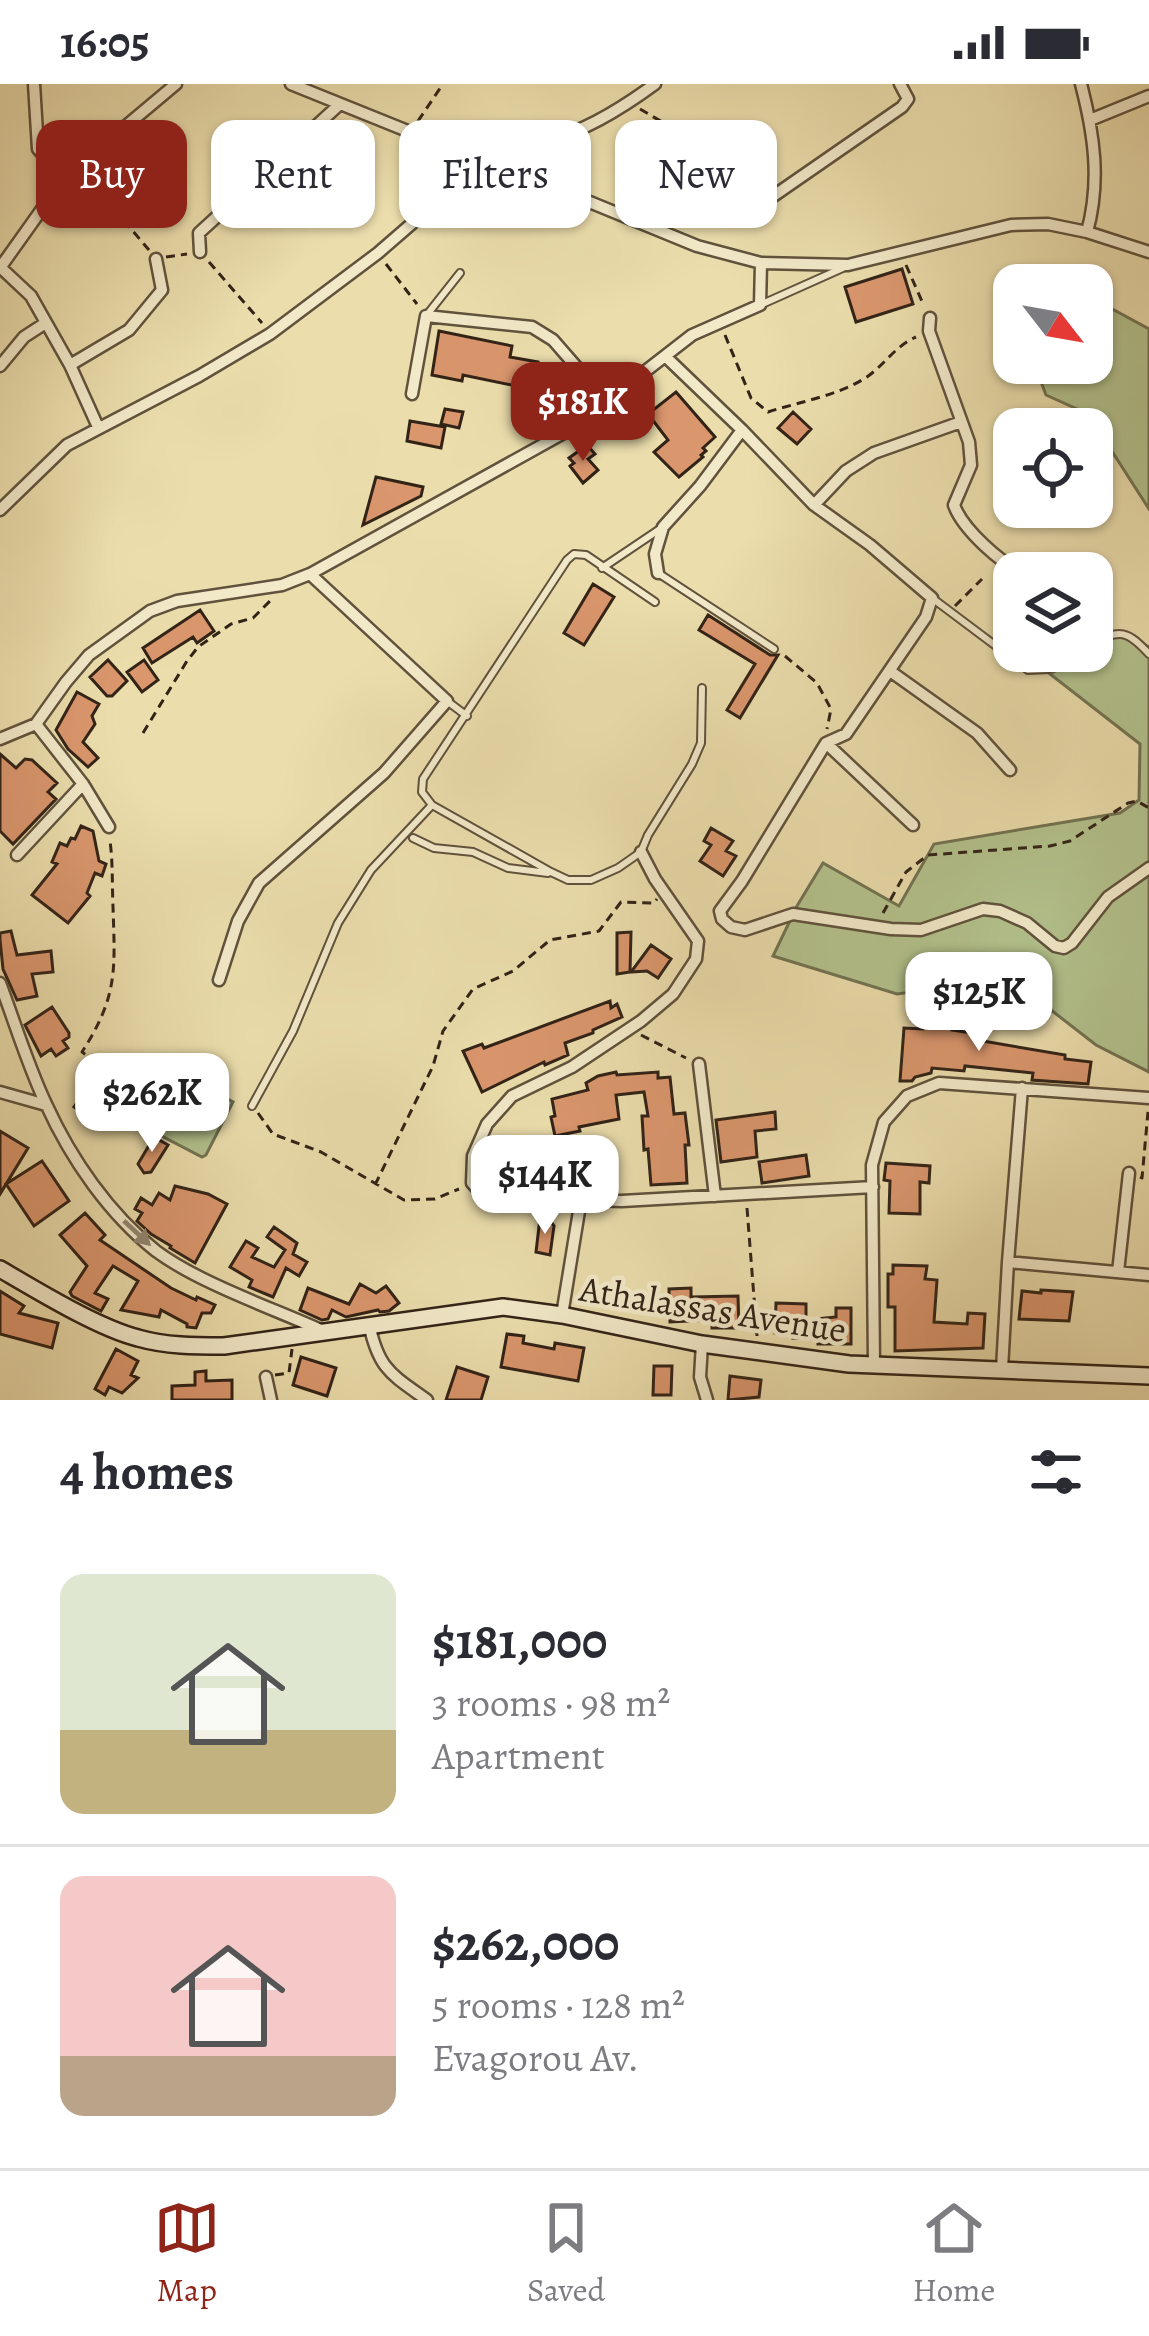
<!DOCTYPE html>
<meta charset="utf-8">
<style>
:root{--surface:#fff;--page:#f7f7f7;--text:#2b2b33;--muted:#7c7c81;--line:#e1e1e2;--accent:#8f2418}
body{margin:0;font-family:Alegreya,serif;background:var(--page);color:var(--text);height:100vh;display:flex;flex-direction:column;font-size:45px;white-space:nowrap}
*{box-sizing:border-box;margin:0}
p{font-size:39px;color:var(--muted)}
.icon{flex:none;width:66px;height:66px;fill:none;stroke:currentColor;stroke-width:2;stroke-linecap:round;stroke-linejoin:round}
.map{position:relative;height:1316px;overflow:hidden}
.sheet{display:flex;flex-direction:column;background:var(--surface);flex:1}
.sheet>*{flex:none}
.guide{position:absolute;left:36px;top:36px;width:1077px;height:108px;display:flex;gap:24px}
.needle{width:78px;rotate:121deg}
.tools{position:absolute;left:993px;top:180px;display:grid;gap:24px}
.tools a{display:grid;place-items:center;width:120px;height:120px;border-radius:24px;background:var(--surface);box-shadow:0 3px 9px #0004;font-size:60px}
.price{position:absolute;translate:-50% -102px;padding:0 27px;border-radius:24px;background:#fff;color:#222;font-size:39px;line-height:78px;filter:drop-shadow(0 3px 6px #0008)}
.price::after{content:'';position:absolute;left:50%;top:72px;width:36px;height:27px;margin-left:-18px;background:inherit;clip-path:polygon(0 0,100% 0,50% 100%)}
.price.active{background:var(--accent);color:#fff}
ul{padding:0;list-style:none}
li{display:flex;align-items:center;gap:36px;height:300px;padding:0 60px}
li+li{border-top:3px solid var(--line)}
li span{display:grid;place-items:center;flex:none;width:336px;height:240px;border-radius:24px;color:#555}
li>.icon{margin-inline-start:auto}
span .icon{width:144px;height:144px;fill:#fffc;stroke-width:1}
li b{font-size:51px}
h2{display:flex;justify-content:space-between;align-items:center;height:144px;padding:0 60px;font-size:51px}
.pill{padding:0 42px;border-radius:24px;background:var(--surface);box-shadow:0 3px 9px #0004;font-size:42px;line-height:108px}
.pill.active{background:var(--accent);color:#fff}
.status{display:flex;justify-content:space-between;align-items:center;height:84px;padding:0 60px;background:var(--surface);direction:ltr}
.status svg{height:33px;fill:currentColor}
.tab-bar{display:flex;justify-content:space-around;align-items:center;height:168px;border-top:3px solid var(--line);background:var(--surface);font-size:33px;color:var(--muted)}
.tab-bar a{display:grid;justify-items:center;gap:6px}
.tab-bar .active{color:var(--accent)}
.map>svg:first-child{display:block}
.green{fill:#b3c28d;stroke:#727252;stroke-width:3}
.building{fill:#da966d;stroke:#322317;stroke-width:3}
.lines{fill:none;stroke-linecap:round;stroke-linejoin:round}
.service-casing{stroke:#60523c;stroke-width:10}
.minor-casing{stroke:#60523c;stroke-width:15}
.secondary-casing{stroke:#322317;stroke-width:20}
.path{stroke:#322317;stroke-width:3;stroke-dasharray:9 6;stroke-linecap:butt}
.service{stroke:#f2e9c9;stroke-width:6}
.minor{stroke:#f2e9c9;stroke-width:10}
.secondary{stroke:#f2e9c9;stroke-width:15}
.oneway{fill:#928670}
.labels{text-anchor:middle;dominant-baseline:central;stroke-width:9;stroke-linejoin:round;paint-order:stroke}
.street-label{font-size:36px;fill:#322317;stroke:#f2e9c9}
</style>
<div class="status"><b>16:05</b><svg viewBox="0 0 49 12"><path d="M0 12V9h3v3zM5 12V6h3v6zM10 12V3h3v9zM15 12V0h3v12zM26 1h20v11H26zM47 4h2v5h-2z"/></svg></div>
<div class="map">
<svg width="1149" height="1316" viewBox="0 0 1149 1316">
<rect width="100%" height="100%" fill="#ebddac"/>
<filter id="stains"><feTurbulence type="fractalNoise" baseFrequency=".00167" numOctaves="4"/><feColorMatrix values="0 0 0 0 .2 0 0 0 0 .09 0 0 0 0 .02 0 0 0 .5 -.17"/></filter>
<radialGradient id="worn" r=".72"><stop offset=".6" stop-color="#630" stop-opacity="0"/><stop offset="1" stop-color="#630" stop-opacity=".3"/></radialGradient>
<path class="green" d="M1092,214L1149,245V425L1088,330L1046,311L1034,279H1092Z
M1120,548L1149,563V988L1096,961L1024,905L965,901L897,910L773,872L797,822L823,779L899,822L934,760L1120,729L1139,716L1140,660L1050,590L1092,567V564Z
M160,980L233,1018L206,1071L202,1073L125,1033Z"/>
<path class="building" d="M902,185L913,220L856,238L845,203Z
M439,247L512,262L510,273L538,278L537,288L548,289L560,308L557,322L532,317L533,310L515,309L516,302L463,291L462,297L432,291Z
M676,308L715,353L703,364L706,367L701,371L703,373L679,393L654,368L668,356L648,330Z
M445,325L463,328L459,344L441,340Z
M793,328L811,345L797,360L778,344Z
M410,337L445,343L441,364L407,357Z
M587,361L595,370L588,375L598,386L583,399L570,382L574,379L569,374Z
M376,393L423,403L421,412L363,441Z
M593,500L614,513L584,561L564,549Z
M200,526L214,547L197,559L193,553L152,579L143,564Z
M708,531L770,571H778L740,634L727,626L755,580L699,546Z
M108,576L127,597L112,612H107L90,593Z
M144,576L158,596L142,608L127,588Z
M77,608L99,620L92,632L95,640L83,658L98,674L88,683L68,665L56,646Z
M0,670L16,684L25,675L32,676L57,699L48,708L56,715L13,760L0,747Z
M81,742L93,747L99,777L106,780L102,792L95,789L87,809L90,812L68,839L32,811L57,780L52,778L60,759L67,762L71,754L75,755Z
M711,744L733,757L726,767L736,772L723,792L700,777L711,761L704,757Z
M11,847L17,871L51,867L53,888L32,890L37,912L17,916L3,885L0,856V849Z
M631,848L630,888L617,890V849Z
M651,861L671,875L658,894L647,887L631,888Z
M610,917L611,924L617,920L622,933L593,946V949L565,959L568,971L545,981L544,978L482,1008L463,967L482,960L484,964Z
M52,923L69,949V953L63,957L68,964L56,972L51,965L41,972L25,941Z
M926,924L954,927L952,946L978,950L977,956L1065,971V975L1091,978L1088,1000L1032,996L1033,989L965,982L964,987L932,984L931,989L915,993L912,997H900L904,944L923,945Z
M616,988L617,991L658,988V994L670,993L674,1030L685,1029L689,1061H685L687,1099L651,1101L648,1065L644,1066L642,1032H648L644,1008L616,1011L619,1035L579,1043L580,1047L555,1052L551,1033L555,1032L552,1015L588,1006L586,999L598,992Z
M92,998L101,1004L104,1000L114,1007L107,1016L111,1019L97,1039L74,1023Z
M775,1028L776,1045L755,1047L757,1073L721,1078L716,1036Z
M0,1047L28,1064L0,1110Z
M154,1053L168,1061L151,1088L144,1089L138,1080Z
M535,1068L562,1070V1073L607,1076L606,1099H596L595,1102L533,1101Z
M806,1071L809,1092L762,1099L759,1078Z
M42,1077L69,1117L34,1142L6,1100Z
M886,1079L930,1082L929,1099L920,1098V1130L889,1129L890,1097L884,1096Z
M175,1102L208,1110L227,1120L195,1179L170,1164L171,1162L151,1150L137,1137L142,1129L135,1125L141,1114L152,1121L159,1109L170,1116Z
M85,1129L105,1151L100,1156L171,1204L196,1216L197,1213L215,1221L211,1229H202L196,1244L187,1243V1240L161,1226L159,1233L121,1226L138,1197L113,1182L95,1209L108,1215L101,1227L72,1212L70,1208L87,1182L60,1151Z
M540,1134L549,1135L554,1142L550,1171L536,1168Z
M274,1143L297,1159L293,1170L307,1178L299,1192L286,1184L273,1213L249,1203L252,1196L230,1183L246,1157L258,1164L252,1173L274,1183L285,1166L267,1153Z
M893,1181L927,1182L925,1195L937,1196L934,1238L967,1240L968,1229L985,1230L983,1264L895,1267V1223H888V1190H893Z
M360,1200L376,1209L386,1202L399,1219L389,1227L380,1228L378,1226L346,1233L332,1226L328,1235L322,1236L300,1226L308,1204L349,1220Z
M691,1204V1213L738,1212L739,1244H712V1236L670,1238L669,1205Z
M1041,1206L1073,1208L1069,1237L1019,1235L1022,1207L1041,1209Z
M0,1207L24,1222L19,1229L58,1239L52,1264L0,1250Z
M776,1219L806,1220V1236L836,1233V1224H851V1260H818V1255L793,1254L794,1248L775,1249Z
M507,1250L524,1252L523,1259L554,1265L555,1259L584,1264L578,1297L501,1283Z
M116,1265L138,1277L131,1291L138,1294L122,1309L109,1303L105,1311L95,1305Z
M301,1273L336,1284L327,1312L293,1301Z
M654,1282H672L671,1311H653Z
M457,1283L488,1293L481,1316H446Z
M206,1287V1297L232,1296V1316H172V1302L195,1301V1288Z
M730,1292L761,1296L759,1313L728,1316Z"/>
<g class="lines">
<defs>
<path id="service" d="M760,221L845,183
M426,232L460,189
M602,484L660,445
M658,489L774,565
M932,514L1028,586L1048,585L1079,567
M655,518L586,471L574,470L567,476L423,695L422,708L432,721L551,788L568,796H591L618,784L641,768L648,751L692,680L701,659L702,604
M1092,560C1120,544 1128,547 1149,570
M447,617L467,632
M413,754L434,764L473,768L508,784L548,789
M252,1022L293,947L338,839L371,786L432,721"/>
<path id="minor" d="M34,0L38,65L64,94
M291,0L410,48L520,88L530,95H543L570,110L697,162L761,179L848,181L1011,141L1048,140L1087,148L1149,168
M1081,0C1094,50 1101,97 1087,148
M1090,36L1149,12
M546,57C556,66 562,93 569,107
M479,70L518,66C529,53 537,59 552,55C588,46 625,22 655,0
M772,113L902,23L908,15L900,0
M200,168L199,149L340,20
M0,183L31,212L70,281L98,343
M0,184L64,94L176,0
M930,234L929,247L969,358L971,381L954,421C962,444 1002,482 1026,489
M666,273L742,346L814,421L870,461L932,514L926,533L846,650L826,659L742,797L720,827L722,835L731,843L745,846L793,830L891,845L921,846L983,825L1000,827L1027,839L1055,862L1064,864L1072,859L1108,813L1149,784
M70,281L129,246L162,206L156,175
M0,282L24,253L44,240
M412,310L426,232L532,243L553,256L607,318
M814,421L846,387L874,369L961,338
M0,426L67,361L199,292L270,250L378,169L431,123L461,67
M658,489L655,470L663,443L700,402L742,346
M1092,493L1099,494
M890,587L977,649L1010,686
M36,640L83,700L109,743
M0,655L36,640L66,598L89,571L150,527L177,517L282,501L310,490L571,345L692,251L760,221L761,179
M826,659L913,741
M641,768L655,795L698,857L696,875L673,910L641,937L572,983L512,1012L487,1040L473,1072L472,1099L481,1109L496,1113L622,1117L873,1103
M17,771L83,700
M219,896L238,837L259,799L384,689L447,617L310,490
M0,899C15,939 28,982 46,1020C71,1075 109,1130 156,1167C199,1199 272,1224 323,1247
M699,980L715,1112
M0,1008L46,1021
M1008,1178L1022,1004
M1118,1188L1129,1089
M562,1231L581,1115
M369,1240C379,1286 391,1290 427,1316
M702,1260L700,1293L707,1316
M874,1280L872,1081L884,1038L907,1012L939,999L1149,1014
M1002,1285L1008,1178L1149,1191
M266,1293L271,1316"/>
<path id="secondary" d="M0,1185C36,1206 98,1244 138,1254C166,1262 195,1262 224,1262L503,1223L562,1231L702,1260L849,1280L1149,1292"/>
</defs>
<use href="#service" class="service-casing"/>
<use href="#minor" class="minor-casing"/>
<use href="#secondary" class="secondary-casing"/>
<path class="path" d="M640,25L720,72L760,107
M418,37L443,0
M85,91L149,166
M166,173L187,170
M209,178L262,239
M386,180L417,220
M906,181L924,222
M725,251L751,314L768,328C799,318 835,312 862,296C883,284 893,263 916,253
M955,522L982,495
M785,572L817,599L831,625L827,645
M143,649L187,577L198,563L231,540L253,534L270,517
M883,829L906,788L928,771L1050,762L1070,757L1128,719L1137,717L1149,724
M641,951L686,974
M110,987L82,968C118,912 115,886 113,823C112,801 113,779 110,757
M258,1029L273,1050L321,1068L404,1116L435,1115L459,1105
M1140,1093L1142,1094L1148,1028
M375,1101L433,982L443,947L473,905L513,887L550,856L599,847L621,818L654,819L657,815
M747,1124L757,1252
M275,1291L289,1289L292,1265"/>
<use href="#service" class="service"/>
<use href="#minor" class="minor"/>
<use href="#secondary" class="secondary"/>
</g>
<defs><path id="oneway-solid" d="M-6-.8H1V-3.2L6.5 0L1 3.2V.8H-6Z" transform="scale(3)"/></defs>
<use class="oneway" href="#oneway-solid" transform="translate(137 1149) rotate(43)"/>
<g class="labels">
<g class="street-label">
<text transform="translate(713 1225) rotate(9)">Athalassas Avenue</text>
</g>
</g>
<rect width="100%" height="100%" filter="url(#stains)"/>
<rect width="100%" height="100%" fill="url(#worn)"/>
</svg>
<div class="tools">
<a><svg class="needle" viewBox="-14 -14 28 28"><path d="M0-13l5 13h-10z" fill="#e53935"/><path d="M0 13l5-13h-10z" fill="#7c7c81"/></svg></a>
<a><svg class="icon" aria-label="locate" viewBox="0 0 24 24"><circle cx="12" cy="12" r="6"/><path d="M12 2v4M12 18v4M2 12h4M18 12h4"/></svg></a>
<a><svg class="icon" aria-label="layers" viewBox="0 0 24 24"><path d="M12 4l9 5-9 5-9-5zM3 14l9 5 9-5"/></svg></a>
</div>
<b class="price active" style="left:583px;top:380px">$181K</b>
<b class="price" style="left:979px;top:970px">$125K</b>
<b class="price" style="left:152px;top:1071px">$262K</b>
<b class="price" style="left:545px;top:1153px">$144K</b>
<div class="guide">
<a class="pill active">Buy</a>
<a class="pill">Rent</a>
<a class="pill">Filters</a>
<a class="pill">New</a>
</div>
</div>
<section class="sheet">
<h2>4 homes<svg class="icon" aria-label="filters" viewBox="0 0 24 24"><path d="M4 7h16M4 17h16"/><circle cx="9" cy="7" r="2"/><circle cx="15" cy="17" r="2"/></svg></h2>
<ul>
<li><span style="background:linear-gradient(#dfe7d0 65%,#c2b280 0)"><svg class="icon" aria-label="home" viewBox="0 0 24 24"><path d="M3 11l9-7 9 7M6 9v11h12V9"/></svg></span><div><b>$181,000</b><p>3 rooms · 98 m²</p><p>Apartment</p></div></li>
<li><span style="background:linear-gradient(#f6c9c9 75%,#b9a48a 0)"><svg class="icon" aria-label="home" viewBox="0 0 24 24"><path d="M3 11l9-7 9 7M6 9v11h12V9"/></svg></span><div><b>$262,000</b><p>5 rooms · 128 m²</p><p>Evagorou Av.</p></div></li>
</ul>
</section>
<nav class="tab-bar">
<a class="active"><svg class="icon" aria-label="map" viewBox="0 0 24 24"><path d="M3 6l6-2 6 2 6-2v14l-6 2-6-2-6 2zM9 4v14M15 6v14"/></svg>Map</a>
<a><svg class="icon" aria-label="saved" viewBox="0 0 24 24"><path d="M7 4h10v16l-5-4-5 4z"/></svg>Saved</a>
<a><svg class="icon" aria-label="home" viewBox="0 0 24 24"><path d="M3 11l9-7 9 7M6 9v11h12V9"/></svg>Home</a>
</nav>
